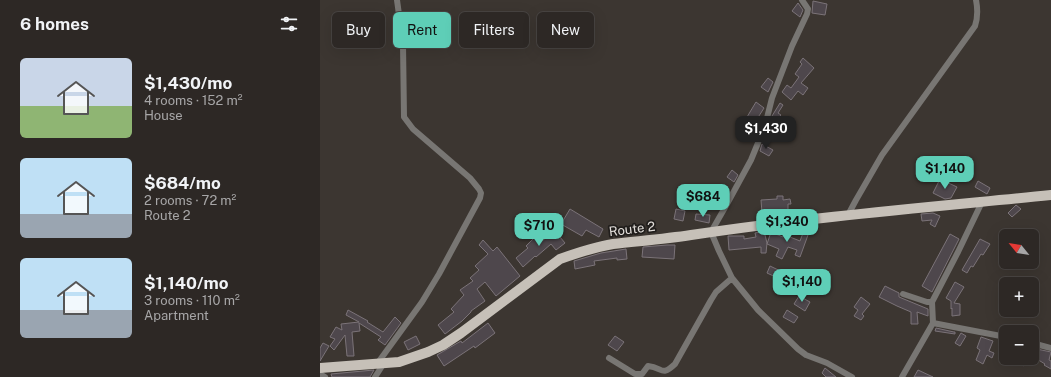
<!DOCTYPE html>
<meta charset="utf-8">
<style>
:root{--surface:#2d2825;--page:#393432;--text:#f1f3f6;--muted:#a7a6a7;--line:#484442;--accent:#5eceb7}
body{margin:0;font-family:"Public Sans",sans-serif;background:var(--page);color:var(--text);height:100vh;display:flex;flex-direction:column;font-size:15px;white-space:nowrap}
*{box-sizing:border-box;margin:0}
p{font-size:13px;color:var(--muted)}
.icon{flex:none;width:22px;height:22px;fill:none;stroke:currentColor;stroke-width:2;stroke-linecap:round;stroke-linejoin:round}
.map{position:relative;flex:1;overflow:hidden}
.side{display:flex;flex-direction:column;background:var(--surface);width:320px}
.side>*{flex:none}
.guide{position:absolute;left:12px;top:12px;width:380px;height:36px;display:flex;gap:8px}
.needle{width:26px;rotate:300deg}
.fabs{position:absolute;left:679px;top:229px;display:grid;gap:8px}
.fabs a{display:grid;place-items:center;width:40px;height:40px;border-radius:6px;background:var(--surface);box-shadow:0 4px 16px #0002,0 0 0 1px var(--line);font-size:20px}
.price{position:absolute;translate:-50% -34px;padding:0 9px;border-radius:8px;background:var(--accent);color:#111;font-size:13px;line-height:26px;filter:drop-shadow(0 1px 2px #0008)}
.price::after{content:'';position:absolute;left:50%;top:24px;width:12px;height:9px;margin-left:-6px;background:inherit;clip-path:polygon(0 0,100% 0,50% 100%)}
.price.selected{background:#222;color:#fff}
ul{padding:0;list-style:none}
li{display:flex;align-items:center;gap:12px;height:100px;padding:0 20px}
li span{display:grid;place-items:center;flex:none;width:112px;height:80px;border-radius:6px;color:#555}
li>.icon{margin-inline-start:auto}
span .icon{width:48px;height:48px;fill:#fffc;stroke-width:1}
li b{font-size:17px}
h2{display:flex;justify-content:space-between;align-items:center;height:48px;padding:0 20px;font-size:17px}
.chip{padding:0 14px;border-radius:6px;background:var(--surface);box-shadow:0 4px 16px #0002,0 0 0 1px var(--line);font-size:14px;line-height:36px}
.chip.selected{background:var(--accent);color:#111}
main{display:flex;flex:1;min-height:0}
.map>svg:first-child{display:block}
.building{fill:#4e474c;stroke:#7b7378}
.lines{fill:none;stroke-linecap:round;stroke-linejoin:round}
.minor{stroke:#787673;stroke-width:6}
.trunk{stroke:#c6c0b8;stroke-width:10}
.labels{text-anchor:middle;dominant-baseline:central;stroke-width:3.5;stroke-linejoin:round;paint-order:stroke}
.street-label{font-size:13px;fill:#e0dcd8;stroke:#211e1c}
</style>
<main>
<section class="side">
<h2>6 homes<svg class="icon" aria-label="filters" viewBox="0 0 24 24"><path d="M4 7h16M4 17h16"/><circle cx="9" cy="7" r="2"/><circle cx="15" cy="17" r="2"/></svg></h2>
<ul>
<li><span style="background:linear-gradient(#c9d6e8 60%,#8fb573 0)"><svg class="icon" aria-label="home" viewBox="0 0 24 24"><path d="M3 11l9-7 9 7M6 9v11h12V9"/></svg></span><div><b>$1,430/mo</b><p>4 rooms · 152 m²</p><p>House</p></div></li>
<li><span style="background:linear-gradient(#bfe0f5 70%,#9aa5b1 0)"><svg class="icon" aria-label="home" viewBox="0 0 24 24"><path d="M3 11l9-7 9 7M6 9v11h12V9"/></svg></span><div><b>$684/mo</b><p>2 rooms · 72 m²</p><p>Route 2</p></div></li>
<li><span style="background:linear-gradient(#bfe0f5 65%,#9aa5b1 0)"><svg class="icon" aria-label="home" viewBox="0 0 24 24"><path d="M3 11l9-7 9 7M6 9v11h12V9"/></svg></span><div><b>$1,140/mo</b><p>3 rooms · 110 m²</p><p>Apartment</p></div></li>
</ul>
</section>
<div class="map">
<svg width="731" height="377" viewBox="0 0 731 377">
<rect width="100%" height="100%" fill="#3c3631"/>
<path class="building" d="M493,1L507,4L505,15L492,13Z
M478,3L483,10L480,17L472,11Z
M483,58L494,68L481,83L488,88L483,95L478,91L471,100L462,92L467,85L471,88L479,77L475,74L482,64L480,62Z
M448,78L453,82L448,92L441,87Z
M436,102L444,108L432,127L424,122Z
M460,103L463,105L458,113L461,115L457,119L452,116Z
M442,144L453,150L449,156L440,151Z
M609,166L617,169L621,172L618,175L608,170Z
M412,170L418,175L414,182L407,177Z
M620,179L637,187L631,198L625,199L613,193Z
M658,181L670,188L667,194L655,187Z
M457,196H463V200L470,199L471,204H468V212L457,214L456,212L442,213L441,200L457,199Z
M394,198L402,203L399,209L390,204Z
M696,205L701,209L692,217L688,213Z
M250,209L283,229L279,237L266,230L262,236L241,224Z
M356,209L365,211L363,221L354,219Z
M613,213L620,216L615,227L610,224L612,220L602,221L601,214Z
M376,214L390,215L389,223L375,220Z
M472,228L470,237L480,241L483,233L488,235L480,257L475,255L477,250L468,247L462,259L456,256L459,249L447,244L451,232L463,237L465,229Z
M235,231L245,243L236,250L231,244L216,257L215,256L203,267L196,258L208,248L206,246L217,235L222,241Z
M444,231L447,243L446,253H441V247L409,250L408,236H424V239L436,237L435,233Z
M630,234L639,239L612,292L602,286Z
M660,239L670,244L663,255L661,254L653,267L651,266L647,273L642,270Z
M163,240L173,251L177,247L200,276L176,296L165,282L157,289L165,301L151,311V312L142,321L125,334L118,325L134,312L131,309L144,295L140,290L153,281L150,278L159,270L155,266L168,254L159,245Z
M347,245H355L354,259L322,257L323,247Z
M306,249L307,259L297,260V258L274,261L275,265L255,269L254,261L281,253Z
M450,266L475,278L472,283L461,277L460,279L447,273Z
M494,282L502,285L499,292L492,289Z
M635,282L644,287L634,303L640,304V315L632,316V308L631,309V301L626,298Z
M565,286L579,293V297L608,309V316L597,312L598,324H591V312L577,306L559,297Z
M479,296L490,302L485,311L474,304Z
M541,297L550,304L542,314L544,316L541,320L534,316L538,310L534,307Z
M28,310L48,321L47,322L63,332L75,317L81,323L65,345L58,340L61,337L39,323L40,331L32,332L34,356H27L25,335L14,350L10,346L15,339L10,337L16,327L22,330L21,324L39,322L26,315Z
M467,310L478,317L474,323L463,317Z
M168,323L175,333L155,348L154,346L124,366L117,355L141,341L142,343Z
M616,328L634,332H635V334L615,331Z
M641,333L646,336L640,346L635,343Z
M96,336L100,344L88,350L84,342Z
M295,336L304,342L297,351L288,345Z
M661,337L673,341L669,351L674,353L672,358L667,355L663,364L656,360L660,350L657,348Z
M3,343L9,346L0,361V348Z
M712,348L731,352L729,360L731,361V369L724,365L725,364L712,356Z
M694,358H710L704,366Z
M505,368L516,377H506L502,373Z
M54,370L50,377H12L11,374Z
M598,370L613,377H594Z"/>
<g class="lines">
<path class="minor" d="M528,215L536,200L562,155L655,26C658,17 658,10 656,0
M412,278L438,310L478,349L486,355L507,363L532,377
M583,294L607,302H612
M613,323L686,337
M712,343L731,348
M289,358L315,374H322L328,366C344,368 341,377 355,364L391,300L396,292L412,278L399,251L391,232L407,204L431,160L445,126L452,98L472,46L487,14L488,9L482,0
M57,364L102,302L119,274L160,198L161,193L159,189L150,178L93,129L84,117L83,44L77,0
M0,374L5,377
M55,377L64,363
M582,377L613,323L612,302L638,252L662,202"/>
<path class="trunk" d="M0,368L79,362L108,352L123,345L141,333L240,259C257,253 275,247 293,244C319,241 345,239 371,235C490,217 611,207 731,195"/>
</g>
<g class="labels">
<g class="street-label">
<text transform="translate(312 229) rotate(-7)">Route 2</text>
</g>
</g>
</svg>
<div class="fabs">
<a><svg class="needle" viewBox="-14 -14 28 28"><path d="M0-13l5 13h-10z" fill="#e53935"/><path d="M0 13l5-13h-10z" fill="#a7a6a7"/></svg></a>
<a>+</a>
<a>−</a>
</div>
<b class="price selected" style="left:446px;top:150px">$1,430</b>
<b class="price" style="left:625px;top:190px">$1,140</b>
<b class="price" style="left:383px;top:218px">$684</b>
<b class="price" style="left:467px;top:243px">$1,340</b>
<b class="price" style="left:219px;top:247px">$710</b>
<b class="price" style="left:482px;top:303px">$1,140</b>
<div class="guide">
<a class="chip">Buy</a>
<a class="chip selected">Rent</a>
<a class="chip">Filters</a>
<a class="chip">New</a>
</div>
</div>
</main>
